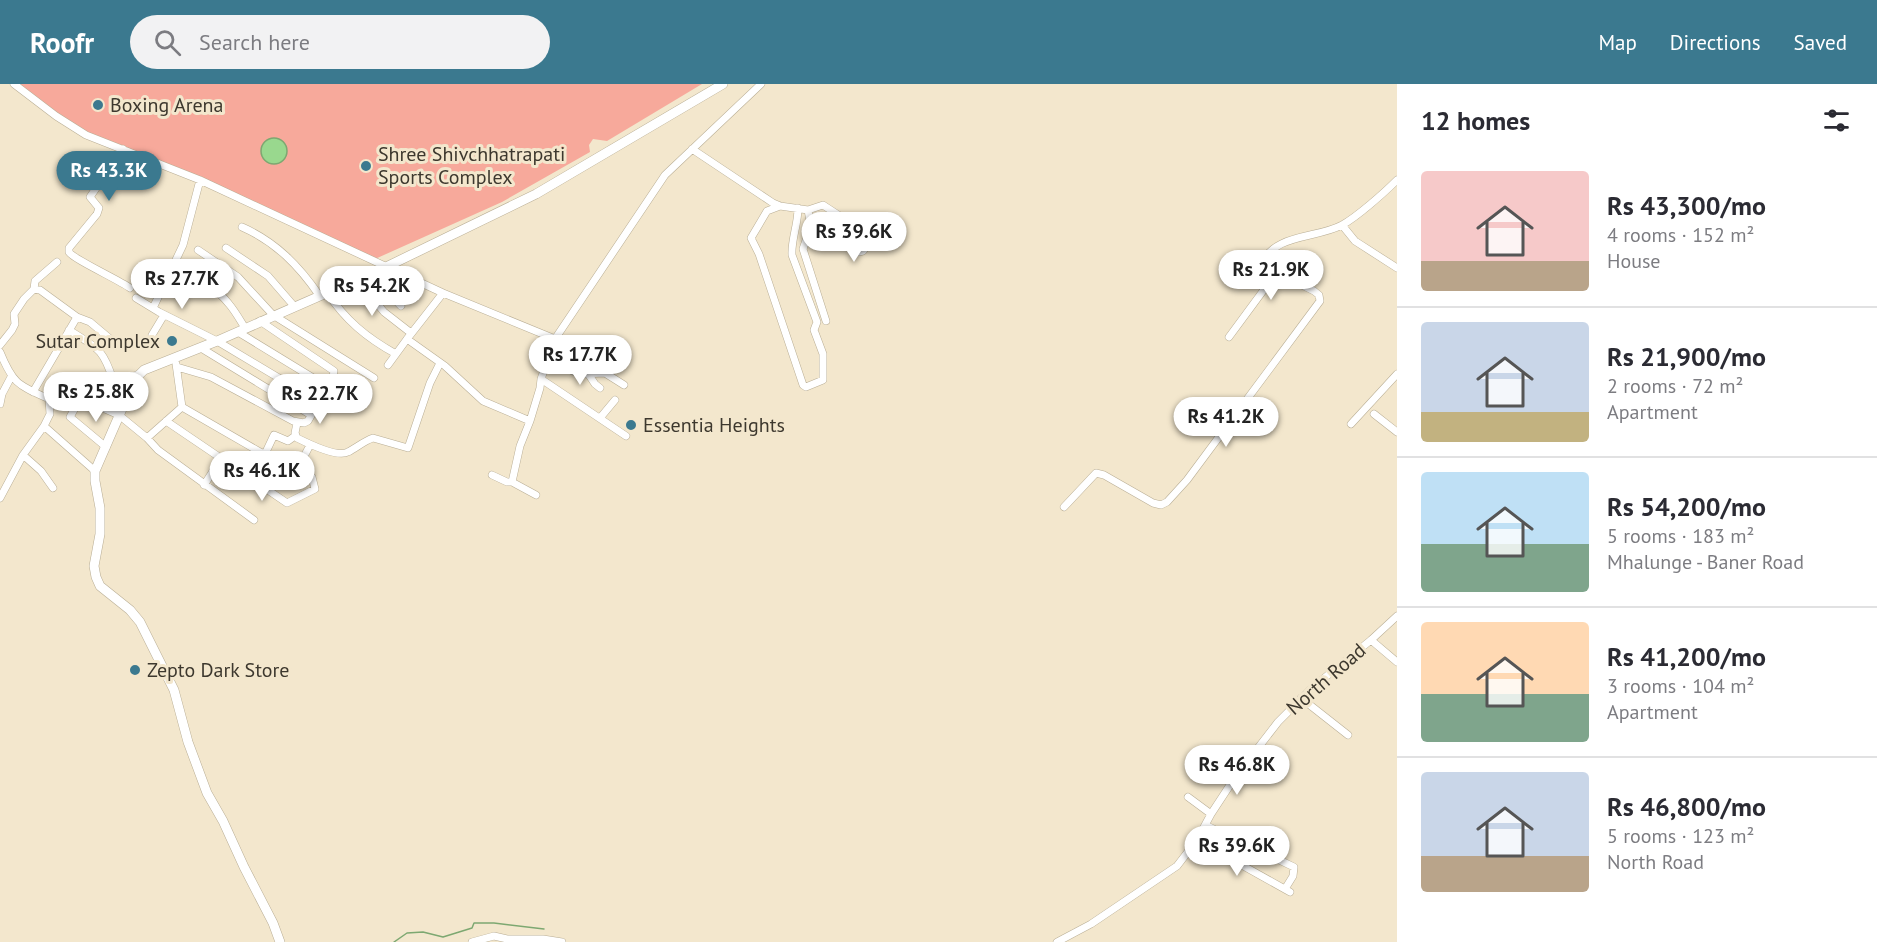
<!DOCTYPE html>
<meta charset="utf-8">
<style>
:root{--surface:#fff;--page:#f2f2f3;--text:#2b2b33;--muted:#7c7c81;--line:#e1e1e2;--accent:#3b798f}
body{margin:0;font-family:"PT Sans",sans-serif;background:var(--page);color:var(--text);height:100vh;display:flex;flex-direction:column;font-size:22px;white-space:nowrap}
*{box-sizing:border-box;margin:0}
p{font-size:20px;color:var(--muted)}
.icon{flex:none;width:33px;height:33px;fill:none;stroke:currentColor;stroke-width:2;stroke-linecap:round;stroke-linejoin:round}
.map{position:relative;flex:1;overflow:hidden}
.sheet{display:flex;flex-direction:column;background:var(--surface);width:480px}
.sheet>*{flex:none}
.price{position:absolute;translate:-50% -51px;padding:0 14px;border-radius:21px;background:#fff;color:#222;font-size:20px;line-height:39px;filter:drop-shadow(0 2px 3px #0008)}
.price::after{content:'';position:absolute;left:50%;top:36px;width:18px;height:14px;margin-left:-9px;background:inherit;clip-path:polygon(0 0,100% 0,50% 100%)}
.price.active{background:var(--accent);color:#fff}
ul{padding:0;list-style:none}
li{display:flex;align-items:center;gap:18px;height:150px;padding:0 24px}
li+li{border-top:2px solid var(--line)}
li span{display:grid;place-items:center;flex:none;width:168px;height:120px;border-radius:6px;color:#555}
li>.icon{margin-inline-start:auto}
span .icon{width:72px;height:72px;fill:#fffc;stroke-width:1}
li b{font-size:26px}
h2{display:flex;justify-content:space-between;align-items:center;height:72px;padding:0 24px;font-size:26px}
header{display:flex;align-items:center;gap:36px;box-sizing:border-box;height:84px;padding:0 30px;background:var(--accent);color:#fff}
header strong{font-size:28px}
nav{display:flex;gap:33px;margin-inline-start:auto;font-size:21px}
.search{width:420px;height:54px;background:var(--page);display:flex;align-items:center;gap:15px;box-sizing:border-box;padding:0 21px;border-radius:33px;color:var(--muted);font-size:22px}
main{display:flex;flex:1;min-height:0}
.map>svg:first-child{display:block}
.green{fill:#f7a99b}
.water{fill:#99d88e;stroke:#7da871;stroke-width:1.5}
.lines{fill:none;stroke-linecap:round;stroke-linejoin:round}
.stream{stroke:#7da871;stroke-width:1.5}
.minor-casing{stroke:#b9ae95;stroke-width:8}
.secondary-casing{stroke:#b9ae95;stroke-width:10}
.minor{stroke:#fff;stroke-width:7}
.secondary{stroke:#fff;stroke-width:9}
.poi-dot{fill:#3b798f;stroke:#f3e7cd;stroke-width:2}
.labels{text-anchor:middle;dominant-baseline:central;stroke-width:6;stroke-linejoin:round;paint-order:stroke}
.poi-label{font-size:20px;fill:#3d382e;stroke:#f3e7cd;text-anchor:start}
.street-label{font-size:20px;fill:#3d382e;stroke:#f3e7cd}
</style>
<header>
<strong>Roofr</strong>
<div class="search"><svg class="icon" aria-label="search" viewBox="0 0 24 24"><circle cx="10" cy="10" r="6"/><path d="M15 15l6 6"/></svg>Search here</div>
<nav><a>Map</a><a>Directions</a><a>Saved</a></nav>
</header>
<main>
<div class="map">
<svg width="1397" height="858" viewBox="0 0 1397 858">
<rect width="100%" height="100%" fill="#f3e7cd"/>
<path class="green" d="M16,0H702L607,57L593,55L589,61L590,68L502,118L375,175L216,100L93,55Z"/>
<path class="water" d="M261 67a13 13 0 1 1 26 0a13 13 0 1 1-26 0Z"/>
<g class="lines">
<path class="stream" d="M394,858L407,849L423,848L443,853L472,844L474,839H494L544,845"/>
<defs>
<path id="minor" d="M14,0L56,32L86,51L200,96L443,209L555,255L665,91L761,0
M123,65L90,113L99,124L97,130L69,164V168C73,175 119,196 130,204
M692,65L773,119L780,122L808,126L823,121L869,151L872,156L863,167L859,168L812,138
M780,122L767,127L751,154L759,170L803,301L806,303L823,296V270L814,246L817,238L792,171C791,156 798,141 798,124
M808,126L811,142L803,165L826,237
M1342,141L1355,157L1397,184
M242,143C276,158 299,182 319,211
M226,164L268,192L294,222
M198,166L238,193L273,231L374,294
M174,182C192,191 216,203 229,220C235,227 240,236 245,244
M370,190L401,222
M357,195L384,228L411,249
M34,205L35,197L57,178
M327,208C345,236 367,254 396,270
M443,209L407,255L445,282L483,317L530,337L540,304L541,295
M136,214L159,228L217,257L319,318
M153,224L183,161L200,96
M77,233L90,238L115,259
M69,246C97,264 103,264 113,296
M238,248L328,303
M152,251L164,231
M1229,253L1274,192L1254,183L1257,177
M555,255L541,295L626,352
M0,261L12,246L15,240L14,230L24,215L34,205L40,206L77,233L33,308
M201,264L311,331
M0,268C13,300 18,301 49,315
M547,276L580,290L605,289L624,301
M176,280L182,323
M388,281L407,255
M177,283L211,293L293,337L304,339L308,337L333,293L334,287L260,237
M589,291L595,300L600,304
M68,309L119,331L147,354L158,366L254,436
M49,315L50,330L44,342L95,387
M49,315L58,309H68L137,291
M80,315L70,333L106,363
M0,320L2,310L11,293
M1374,330L1397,348
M600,334L615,316
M166,337L287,419L315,405L312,393L298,384L310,361
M297,339L295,349L297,354C307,359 337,374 348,368C356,364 364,357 373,354L408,364L430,299L440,279
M1351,340L1397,290
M147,354L182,323L260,368L298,384
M265,370L274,351L288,357L295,352
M23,371L44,342
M492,391L507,398H512L520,362L530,337
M512,398L536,411
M204,401L221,375
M0,414L23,371L41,387L53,404
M1064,423L1096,389L1104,391L1153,419L1161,421L1167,418L1187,396L1320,217L1319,211L1314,207L1261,181C1274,149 1316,155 1342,141C1357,133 1385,108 1397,96
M1371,556L1397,578
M1301,614L1348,651
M1188,713L1211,730
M1205,741L1294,783L1293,792L1285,805
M1197,756L1290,808
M472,858L494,852L507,855H543L562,858
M1057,858L1091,840L1177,782L1197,756L1211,730L1234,695L1278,638L1312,604L1371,556L1397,532"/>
<path id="secondary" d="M280,858L273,839L244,783L223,737L207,709L188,658L174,606L140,538L130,526L100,502L96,493L94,482L100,450V424L95,397V387L135,295L144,286L217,257L386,183L536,110L723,0"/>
</defs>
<use href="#minor" class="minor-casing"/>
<use href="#secondary" class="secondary-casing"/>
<use href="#minor" class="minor"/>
<use href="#secondary" class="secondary"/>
</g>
<g class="poi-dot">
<circle cx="98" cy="21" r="6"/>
<circle cx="366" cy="82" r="6"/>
<circle cx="172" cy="257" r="6"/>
<circle cx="631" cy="341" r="6"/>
<circle cx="135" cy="586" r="6"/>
</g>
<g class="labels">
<g class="poi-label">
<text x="110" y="21">Boxing Arena</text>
<text x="378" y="70">Shree Shivchhatrapati<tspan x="378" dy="23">Sports Complex</tspan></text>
<text x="160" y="257" text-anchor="end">Sutar Complex</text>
<text x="643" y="341">Essentia Heights</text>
<text x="147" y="586">Zepto Dark Store</text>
</g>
<g class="street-label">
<text transform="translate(1326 595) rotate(-41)">North Road</text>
</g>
</g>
</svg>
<b class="price active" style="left:109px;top:118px">Rs 43.3K</b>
<b class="price" style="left:854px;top:179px">Rs 39.6K</b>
<b class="price" style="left:1271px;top:217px">Rs 21.9K</b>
<b class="price" style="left:182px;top:226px">Rs 27.7K</b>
<b class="price" style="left:372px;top:233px">Rs 54.2K</b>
<b class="price" style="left:580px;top:302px">Rs 17.7K</b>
<b class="price" style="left:96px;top:339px">Rs 25.8K</b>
<b class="price" style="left:320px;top:341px">Rs 22.7K</b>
<b class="price" style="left:1226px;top:364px">Rs 41.2K</b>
<b class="price" style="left:262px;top:418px">Rs 46.1K</b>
<b class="price" style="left:1237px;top:712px">Rs 46.8K</b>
<b class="price" style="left:1237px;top:793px">Rs 39.6K</b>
</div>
<section class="sheet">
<h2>12 homes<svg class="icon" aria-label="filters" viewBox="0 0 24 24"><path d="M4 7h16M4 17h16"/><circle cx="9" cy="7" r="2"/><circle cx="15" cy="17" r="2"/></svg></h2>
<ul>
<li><span style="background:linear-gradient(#f6c9c9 75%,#b9a48a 0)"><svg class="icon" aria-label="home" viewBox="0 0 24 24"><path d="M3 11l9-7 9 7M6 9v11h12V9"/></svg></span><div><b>Rs 43,300/mo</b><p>4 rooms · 152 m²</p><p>House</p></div></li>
<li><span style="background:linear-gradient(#c9d6e8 75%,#c2b280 0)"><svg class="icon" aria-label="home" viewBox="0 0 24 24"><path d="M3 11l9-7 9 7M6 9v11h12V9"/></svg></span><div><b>Rs 21,900/mo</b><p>2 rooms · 72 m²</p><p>Apartment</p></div></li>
<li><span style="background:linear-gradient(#bfe0f5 60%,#7fa58c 0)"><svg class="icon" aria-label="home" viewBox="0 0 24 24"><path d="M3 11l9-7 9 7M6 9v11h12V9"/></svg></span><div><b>Rs 54,200/mo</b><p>5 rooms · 183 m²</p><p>Mhalunge - Baner Road</p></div></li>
<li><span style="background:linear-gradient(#ffd9b3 60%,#7fa58c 0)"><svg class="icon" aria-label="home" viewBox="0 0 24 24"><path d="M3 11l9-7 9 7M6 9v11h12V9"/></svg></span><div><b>Rs 41,200/mo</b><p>3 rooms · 104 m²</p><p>Apartment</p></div></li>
<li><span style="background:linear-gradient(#c9d6e8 70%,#b9a48a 0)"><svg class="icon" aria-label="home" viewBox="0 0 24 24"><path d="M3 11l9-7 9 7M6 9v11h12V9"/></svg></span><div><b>Rs 46,800/mo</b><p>5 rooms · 123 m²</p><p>North Road</p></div></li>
</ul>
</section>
</main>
